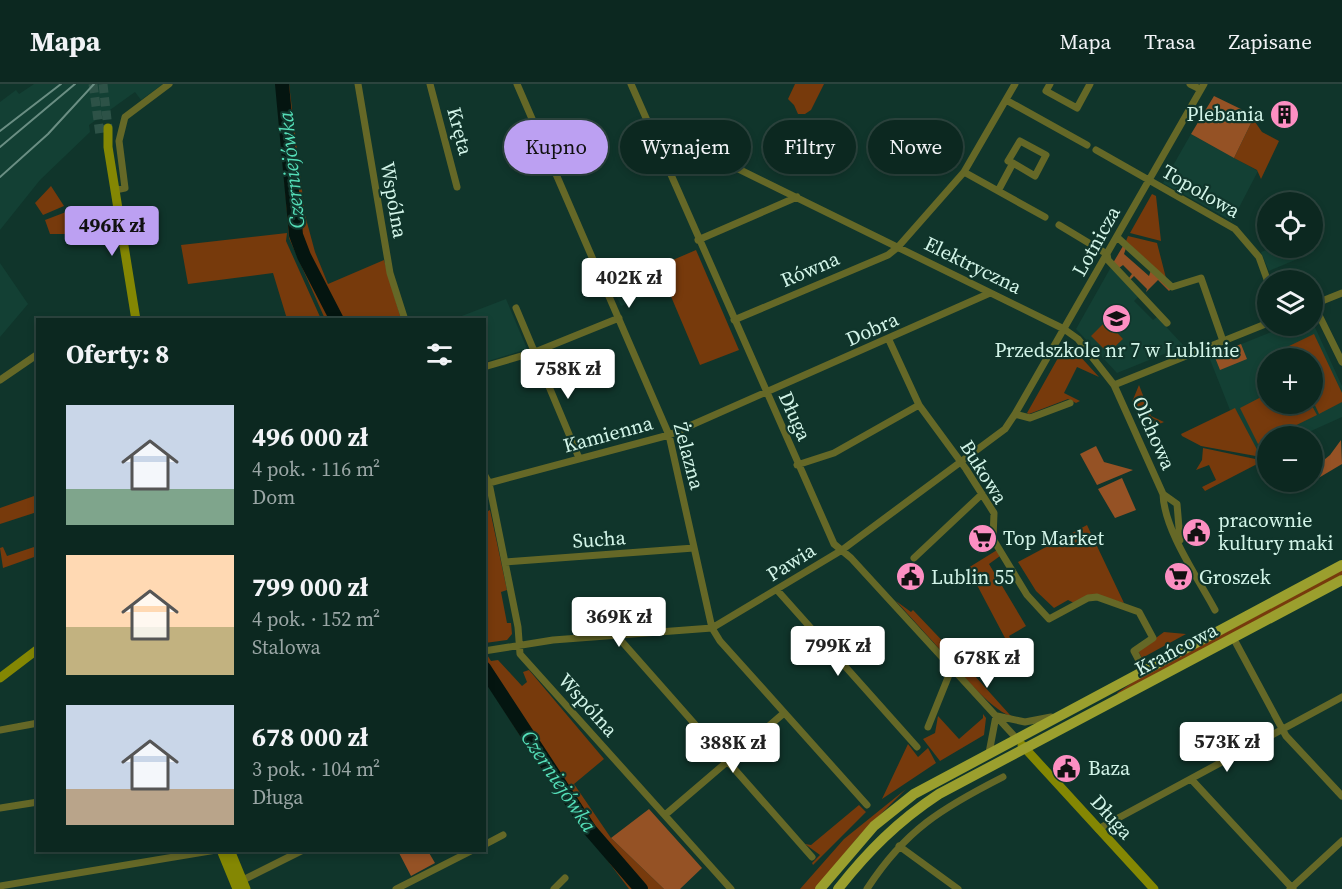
<!DOCTYPE html>
<html lang="pl">
<meta charset="utf-8">
<style>
:root{--surface:#0c2820;--page:#1a342d;--text:#f1f3f6;--muted:#9aa6a5;--line:#2c443e;--accent:#bca0f2}
body{margin:0;font-family:"Source Serif 4",serif;background:var(--page);color:var(--text);height:100vh;display:flex;flex-direction:column;font-size:22px;white-space:nowrap}
*{box-sizing:border-box;margin:0}
p{font-size:20px;color:var(--muted)}
.icon{flex:none;width:33px;height:33px;fill:none;stroke:currentColor;stroke-width:2;stroke-linecap:round;stroke-linejoin:round}
.map{position:relative;flex:1;overflow:hidden}
.details{position:absolute;left:36px;top:234px;width:450px;height:534px;display:flex;flex-direction:column;background:var(--surface);border-radius:0px;box-shadow:0 3px 9px #0003,0 0 0 2px var(--line)}
.details>*{flex:none}
.guide{position:absolute;left:504px;top:36px;width:570px;height:54px;display:flex;gap:12px}
.fabs{position:absolute;left:1257px;top:108px;display:grid;gap:12px}
.fabs a{display:grid;place-items:center;width:66px;height:66px;border-radius:50%;background:var(--surface);box-shadow:0 3px 9px #0003,0 0 0 2px var(--line);font-size:30px}
.price{position:absolute;translate:-50% -51px;padding:0 14px;border-radius:6px;background:#fff;color:#222;font-size:20px;line-height:39px;filter:drop-shadow(0 2px 3px #0008)}
.price::after{content:'';position:absolute;left:50%;top:36px;width:18px;height:14px;margin-left:-9px;background:inherit;clip-path:polygon(0 0,100% 0,50% 100%)}
.price.active{background:var(--accent);color:#111}
ul{padding:0;list-style:none}
li{display:flex;align-items:center;gap:18px;height:150px;padding:0 30px}
li span{display:grid;place-items:center;flex:none;width:168px;height:120px;border-radius:0px;color:#555}
li>.icon{margin-inline-start:auto}
span .icon{width:72px;height:72px;fill:#fffc;stroke-width:1}
li b{font-size:26px}
h2{display:flex;justify-content:space-between;align-items:center;height:72px;padding:0 30px;font-size:26px}
.chip{padding:0 21px;border-radius:27px;background:var(--surface);box-shadow:0 3px 9px #0003,0 0 0 2px var(--line);font-size:21px;line-height:54px}
.chip.active{background:var(--accent);color:#111}
header{display:flex;align-items:center;gap:36px;box-sizing:border-box;height:84px;padding:0 30px;background:var(--surface);border-bottom:2px solid var(--line)}
header strong{font-size:28px}
nav{display:flex;gap:33px;margin-inline-start:auto;font-size:21px}
.map>svg:first-child{display:block}
.built{fill:#134034;fill-rule:evenodd}
.green{fill:#773a0c}
.forest{fill:#955225}
.lines{fill:none;stroke-linecap:round;stroke-linejoin:round}
.river{stroke:#041510;stroke-width:14}
.secondary-tunnel{stroke:#2d5247;stroke-width:9;stroke-dasharray:9 4.5;stroke-linecap:butt}
.street{stroke:#656827;stroke-width:7}
.secondary{stroke:#848703;stroke-width:9}
.primary{stroke:#9b9f2e;stroke-width:10}
.rail{stroke:#6a8e83;stroke-width:2}
.labels{text-anchor:middle;dominant-baseline:central;stroke-width:4.5;stroke-linejoin:round;paint-order:stroke}
.poi-label{font-size:20px;fill:#d2f4e8;stroke:#10352b;text-anchor:start}
.street-label{font-size:20px;fill:#d2f4e8;stroke:#10352b}
.water-label{font-size:21px;font-style:italic;fill:#54ddb7;stroke:#10352b}
</style>
<header>
<strong>Mapa</strong>
<nav><a>Mapa</a><a>Trasa</a><a>Zapisane</a></nav>
</header>
<div class="map">
<svg width="1342" height="805" viewBox="0 0 1342 805">
<rect width="100%" height="100%" fill="#10352b"/>
<path class="built" d="M34,0H163L141,16L135,8L89,41L90,48L40,96L0,146V18L16,6L19,10Z
M1191,50L1258,87L1232,137L1163,99Z
M1272,164H1312L1314,168L1269,187L1261,168Z
M0,179L28,220L0,253Z
M1111,183L1138,213L1134,217L1153,236L1157,233L1184,262L1117,289L1076,245Z
M636,188L647,212L621,222L610,199Z
M506,215L527,265L485,278L484,236L454,235Z
M1313,239L1342,302V333L1300,352H1268L1267,368L1260,372L1235,325L1230,326L1209,273L1286,242H1300L1303,249L1309,247L1307,242H1312ZM1268,274H1312V320H1268Z"/>
<path class="green" d="M277,0H289L305,131L315,168L328,200L384,176L401,235H325L289,154Z
M795,0H824L811,26L805,30H798L794,21L788,15Z
M1253,35L1262,48L1279,57L1261,95L1257,86L1234,74Z
M51,102L64,122L43,131L35,119Z
M1152,110L1156,112L1161,157L1130,149Z
M66,128L72,150H50L45,136Z
M287,149L286,157L321,235H287L273,189L188,200L181,161Z
M1128,152L1157,159L1166,194L1126,157Z
M696,166L739,266L700,281L667,203L661,206L652,185Z
M1106,237L1123,255L1108,269L1091,252Z
M1314,250L1342,309V318L1319,330L1313,317L1312,274H1292L1287,263Z
M1067,258L1099,293L1077,283L1064,309L1080,317L1076,319L1068,315L1029,330L1027,329Z
M1139,301L1151,332L1164,338L1146,346L1144,341L1156,336L1152,334L1141,337L1132,318Z
M1267,310L1268,320H1311L1317,331L1274,352H1268L1267,356L1258,360L1240,324Z
M1235,324L1261,373L1201,362L1182,352L1181,350Z
M1203,364L1260,376L1261,378L1205,407L1202,403L1216,396L1209,381L1196,386L1202,376Z
M37,411V428L0,440V424Z
M490,426L507,506L501,508L507,539H511L512,550L507,556L485,559L484,429Z
M1087,441L1124,519L1093,510L1074,519L1068,516L1054,524L1036,507L1018,478Z
M37,462V472L3,484L0,464L3,463L7,472Z
M997,466L1000,472L989,480L1026,542L1009,552L1011,556L1005,554L968,484Z
M1342,486V491L1118,610L1117,609L1136,596Z
M896,517L911,528L913,526L953,568L944,570Z
M1164,548L1186,550L1142,574L1138,567Z
M484,566L491,577L498,576L522,602L527,598L523,588L529,586L604,675L574,700L611,754L664,805H629L559,712L485,597Z
M956,571L1010,631L1013,633C994,628 965,594 952,579Z
M983,630L986,634L984,651L940,677L923,655L935,649L938,632L959,655L983,634Z
M908,660L918,673L928,664L936,679L882,715Z
M906,705L858,753L815,805H800L844,755Z
M859,721L866,728L813,781L812,779L820,771L805,760L811,761Z"/>
<path class="forest" d="M1214,12L1247,28L1253,35L1234,74L1191,50Z
M1123,162L1126,164L1124,170L1149,192L1151,186L1171,205L1169,207L1158,196L1146,208L1147,205L1134,192L1130,196L1129,194L1132,190L1123,181L1119,184L1113,179Z
M1241,260L1247,275L1220,286L1214,271Z
M1341,356L1342,380L1305,402H1303V398H1312L1313,385L1330,371Z
M1096,362L1104,378L1133,386L1097,401L1080,370Z
M1122,394L1136,426L1115,434L1098,405Z
M649,725L702,784L680,805H664L611,754Z
M398,767H428L435,779L411,792Z"/>
<g class="lines">
<path class="river" d="M282,0L296,151L304,172L337,236
M484,584L590,746L641,805"/>
<path class="secondary-tunnel" d="M93,0L100,51
M103,0L108,44"/>
<path class="street" d="M358,0L390,189L405,236
M430,0L457,103
M517,0L669,351L712,544L720,557L867,721
M631,0L834,460L851,474L1017,655
M1050,0L1046,7L1077,24L1090,0
M1190,0L1200,5
M1006,16L1087,61
M651,42L1064,245L1078,255L1114,301L1268,239
M1096,66L1235,145L1259,173L1268,198
M964,88L1045,133
M115,106L125,104L119,57L125,33L169,0
M998,107L1013,79L1035,92L1046,71L1020,57L1008,77L1013,79
M1059,141L1107,170L1108,176L1167,239
M1117,153L1172,203L1201,194L1223,257
M698,156L797,113
M1312,221L1342,209
M1314,221L1342,278
M516,224L579,374
M734,236L888,171L898,163L964,88L1015,0
M889,256L919,321L966,385L994,429L993,455L1027,511L1049,535L1088,514L1097,513L1139,528L1153,554L1134,567L1144,586
M484,283L535,268L619,234
M0,296L38,270
M1114,301L1163,410C1164,446 1198,494 1215,526
M1015,330L1204,0
M797,381L834,369L919,321
M484,390L489,399L518,543L520,570L731,805
M489,399L669,351L990,209
M1163,410L1177,420L1180,456
M914,474L982,410
M505,478L694,464
M777,506L917,663
M617,552L812,773
M1236,559L1286,652L1342,712
M484,567L553,556L712,544L842,466L1005,345L1015,330L1030,334L1070,319
M997,632L1025,638L1051,633
M928,643L951,586
M0,646L38,639
M989,669L996,632
M1191,695L1293,805
M0,724L38,718
M665,731L784,629
M1098,745L1342,613
M484,761L503,751
M899,762L958,805
M241,797L303,766
M0,802L216,766
M396,805L473,766
M554,805L565,794
M867,805C905,746 942,724 1003,693
M1290,805L1342,757"/>
<path class="secondary" d="M108,44V63L136,236
M0,594L38,565
M1022,661L1154,805
M221,766L237,805
M230,766L246,805"/>
<path class="primary" d="M820,805L874,742L914,710L1342,481
M838,805C868,767 898,737 939,710L1342,496"/>
<path class="rail" d="M0,47L61,0
M0,63L75,0
M0,93L48,50L94,0"/>
</g>
<defs>
<symbol id="building-disc" viewBox="-11 -11 22 22"><circle r="9.5" fill="#fc8fc2" stroke="#10352b"/><path d="M-4-6H4V6H1V3H-1V6H-4ZM-2.5-4.3h1.7v1.8h-1.7ZM.8-4.3h1.7v1.8H.8ZM-2.5-1h1.7V.8h-1.7ZM.8-1h1.7V.8H.8Z" fill="#111"/></symbol>
<symbol id="school-disc" viewBox="-11 -11 22 22"><circle r="9.5" fill="#fc8fc2" stroke="#10352b"/><path d="M0-5L7-2L0 1L-7-2ZM-4 1L0 2.5L4 1V4Q0 6-4 4Z" fill="#111"/></symbol>
<symbol id="civic-disc" viewBox="-11 -11 22 22"><circle r="9.5" fill="#fc8fc2" stroke="#10352b"/><path d="M-.6-6.5H3V-4.5H.6V-3L4-1V1h2V6H-6V1h2V-1L-.6-3ZM-1.2 2.5V6h2.4V2.5Z" fill="#111"/></symbol>
<symbol id="supermarket-disc" viewBox="-11 -11 22 22"><circle r="9.5" fill="#fc8fc2" stroke="#10352b"/><path d="M-6-5.5h2.5l.6 2H6L4.5 2H-2.5L-4.4-4H-6ZM-1.5 3.2a1.3 1.3 0 1 0 .1 0ZM3 3.2a1.3 1.3 0 1 0 .1 0Z" fill="#111"/></symbol>
</defs>
<g fill-rule="evenodd">
<use href="#building-disc" x="1268" y="14" width="33" height="33"/>
<use href="#school-disc" x="1100" y="218" width="33" height="33"/>
<use href="#civic-disc" x="1180" y="432" width="33" height="33"/>
<use href="#supermarket-disc" x="966" y="438" width="33" height="33"/>
<use href="#civic-disc" x="894" y="476" width="33" height="33"/>
<use href="#supermarket-disc" x="1162" y="476" width="33" height="33"/>
<use href="#civic-disc" x="1050" y="668" width="33" height="33"/>
</g>
<g class="labels">
<g class="poi-label">
<text x="1264" y="30" text-anchor="end">Plebania</text>
<text x="1117" y="266" text-anchor="middle">Przedszkole nr 7 w Lublinie</text>
<text x="1218" y="436">pracownie<tspan x="1218" dy="23">kultury maki</tspan></text>
<text x="1003" y="454">Top Market</text>
<text x="931" y="493">Lublin 55</text>
<text x="1199" y="493">Groszek</text>
<text x="1088" y="684">Baza</text>
</g>
<g class="street-label">
<text transform="translate(460 47) rotate(75)">Kręta</text>
<text transform="translate(1201 107) rotate(30)">Topolowa</text>
<text transform="translate(394 116) rotate(80)">Wspólna</text>
<text transform="translate(1096 157) rotate(-61)">Lotnicza</text>
<text transform="translate(973 181) rotate(26)">Elektryczna</text>
<text transform="translate(810 185) rotate(-23)">Równa</text>
<text transform="translate(872 245) rotate(-24)">Dobra</text>
<text transform="translate(795 332) rotate(66)">Długa</text>
<text transform="translate(1154 349) rotate(66)">Olchowa</text>
<text transform="translate(608 350) rotate(-15)">Kamienna</text>
<text transform="translate(689 372) rotate(75)">Żelazna</text>
<text transform="translate(984 388) rotate(58)">Bukowa</text>
<text transform="translate(599 455) rotate(-4)">Sucha</text>
<text transform="translate(791 478) rotate(-32)">Pawia</text>
<text transform="translate(1176 565) rotate(-28)">Krańcowa</text>
<text transform="translate(588 621) rotate(48)">Wspólna</text>
<text transform="translate(1112 733) rotate(48)">Długa</text>
</g>
<g class="water-label">
<text transform="translate(291 86) rotate(-96)">Czerniejówka</text>
<text transform="translate(559 697) rotate(56)">Czerniejówka</text>
</g>
</g>
</svg>
<div class="fabs">
<a><svg class="icon" aria-label="locate" viewBox="0 0 24 24"><circle cx="12" cy="12" r="6"/><path d="M12 2v4M12 18v4M2 12h4M18 12h4"/></svg></a>
<a><svg class="icon" aria-label="layers" viewBox="0 0 24 24"><path d="M12 4l9 5-9 5-9-5zM3 14l9 5 9-5"/></svg></a>
<a>+</a>
<a>−</a>
</div>
<b class="price active" style="left:112px;top:173px">496K zł</b>
<b class="price" style="left:629px;top:225px">402K zł</b>
<b class="price" style="left:568px;top:316px">758K zł</b>
<b class="price" style="left:619px;top:564px">369K zł</b>
<b class="price" style="left:838px;top:593px">799K zł</b>
<b class="price" style="left:987px;top:605px">678K zł</b>
<b class="price" style="left:1227px;top:689px">573K zł</b>
<b class="price" style="left:733px;top:690px">388K zł</b>
<div class="guide">
<a class="chip active">Kupno</a>
<a class="chip">Wynajem</a>
<a class="chip">Filtry</a>
<a class="chip">Nowe</a>
</div>
<section class="details">
<h2>Oferty: 8<svg class="icon" aria-label="filters" viewBox="0 0 24 24"><path d="M4 7h16M4 17h16"/><circle cx="9" cy="7" r="2"/><circle cx="15" cy="17" r="2"/></svg></h2>
<ul>
<li><span style="background:linear-gradient(#c9d6e8 70%,#7fa58c 0)"><svg class="icon" aria-label="home" viewBox="0 0 24 24"><path d="M3 11l9-7 9 7M6 9v11h12V9"/></svg></span><div><b>496 000 zł</b><p>4 pok. · 116 m²</p><p>Dom</p></div></li>
<li><span style="background:linear-gradient(#ffd9b3 60%,#c2b280 0)"><svg class="icon" aria-label="home" viewBox="0 0 24 24"><path d="M3 11l9-7 9 7M6 9v11h12V9"/></svg></span><div><b>799 000 zł</b><p>4 pok. · 152 m²</p><p>Stalowa</p></div></li>
<li><span style="background:linear-gradient(#c9d6e8 70%,#b9a48a 0)"><svg class="icon" aria-label="home" viewBox="0 0 24 24"><path d="M3 11l9-7 9 7M6 9v11h12V9"/></svg></span><div><b>678 000 zł</b><p>3 pok. · 104 m²</p><p>Długa</p></div></li>
</ul>
</section>
</div>
